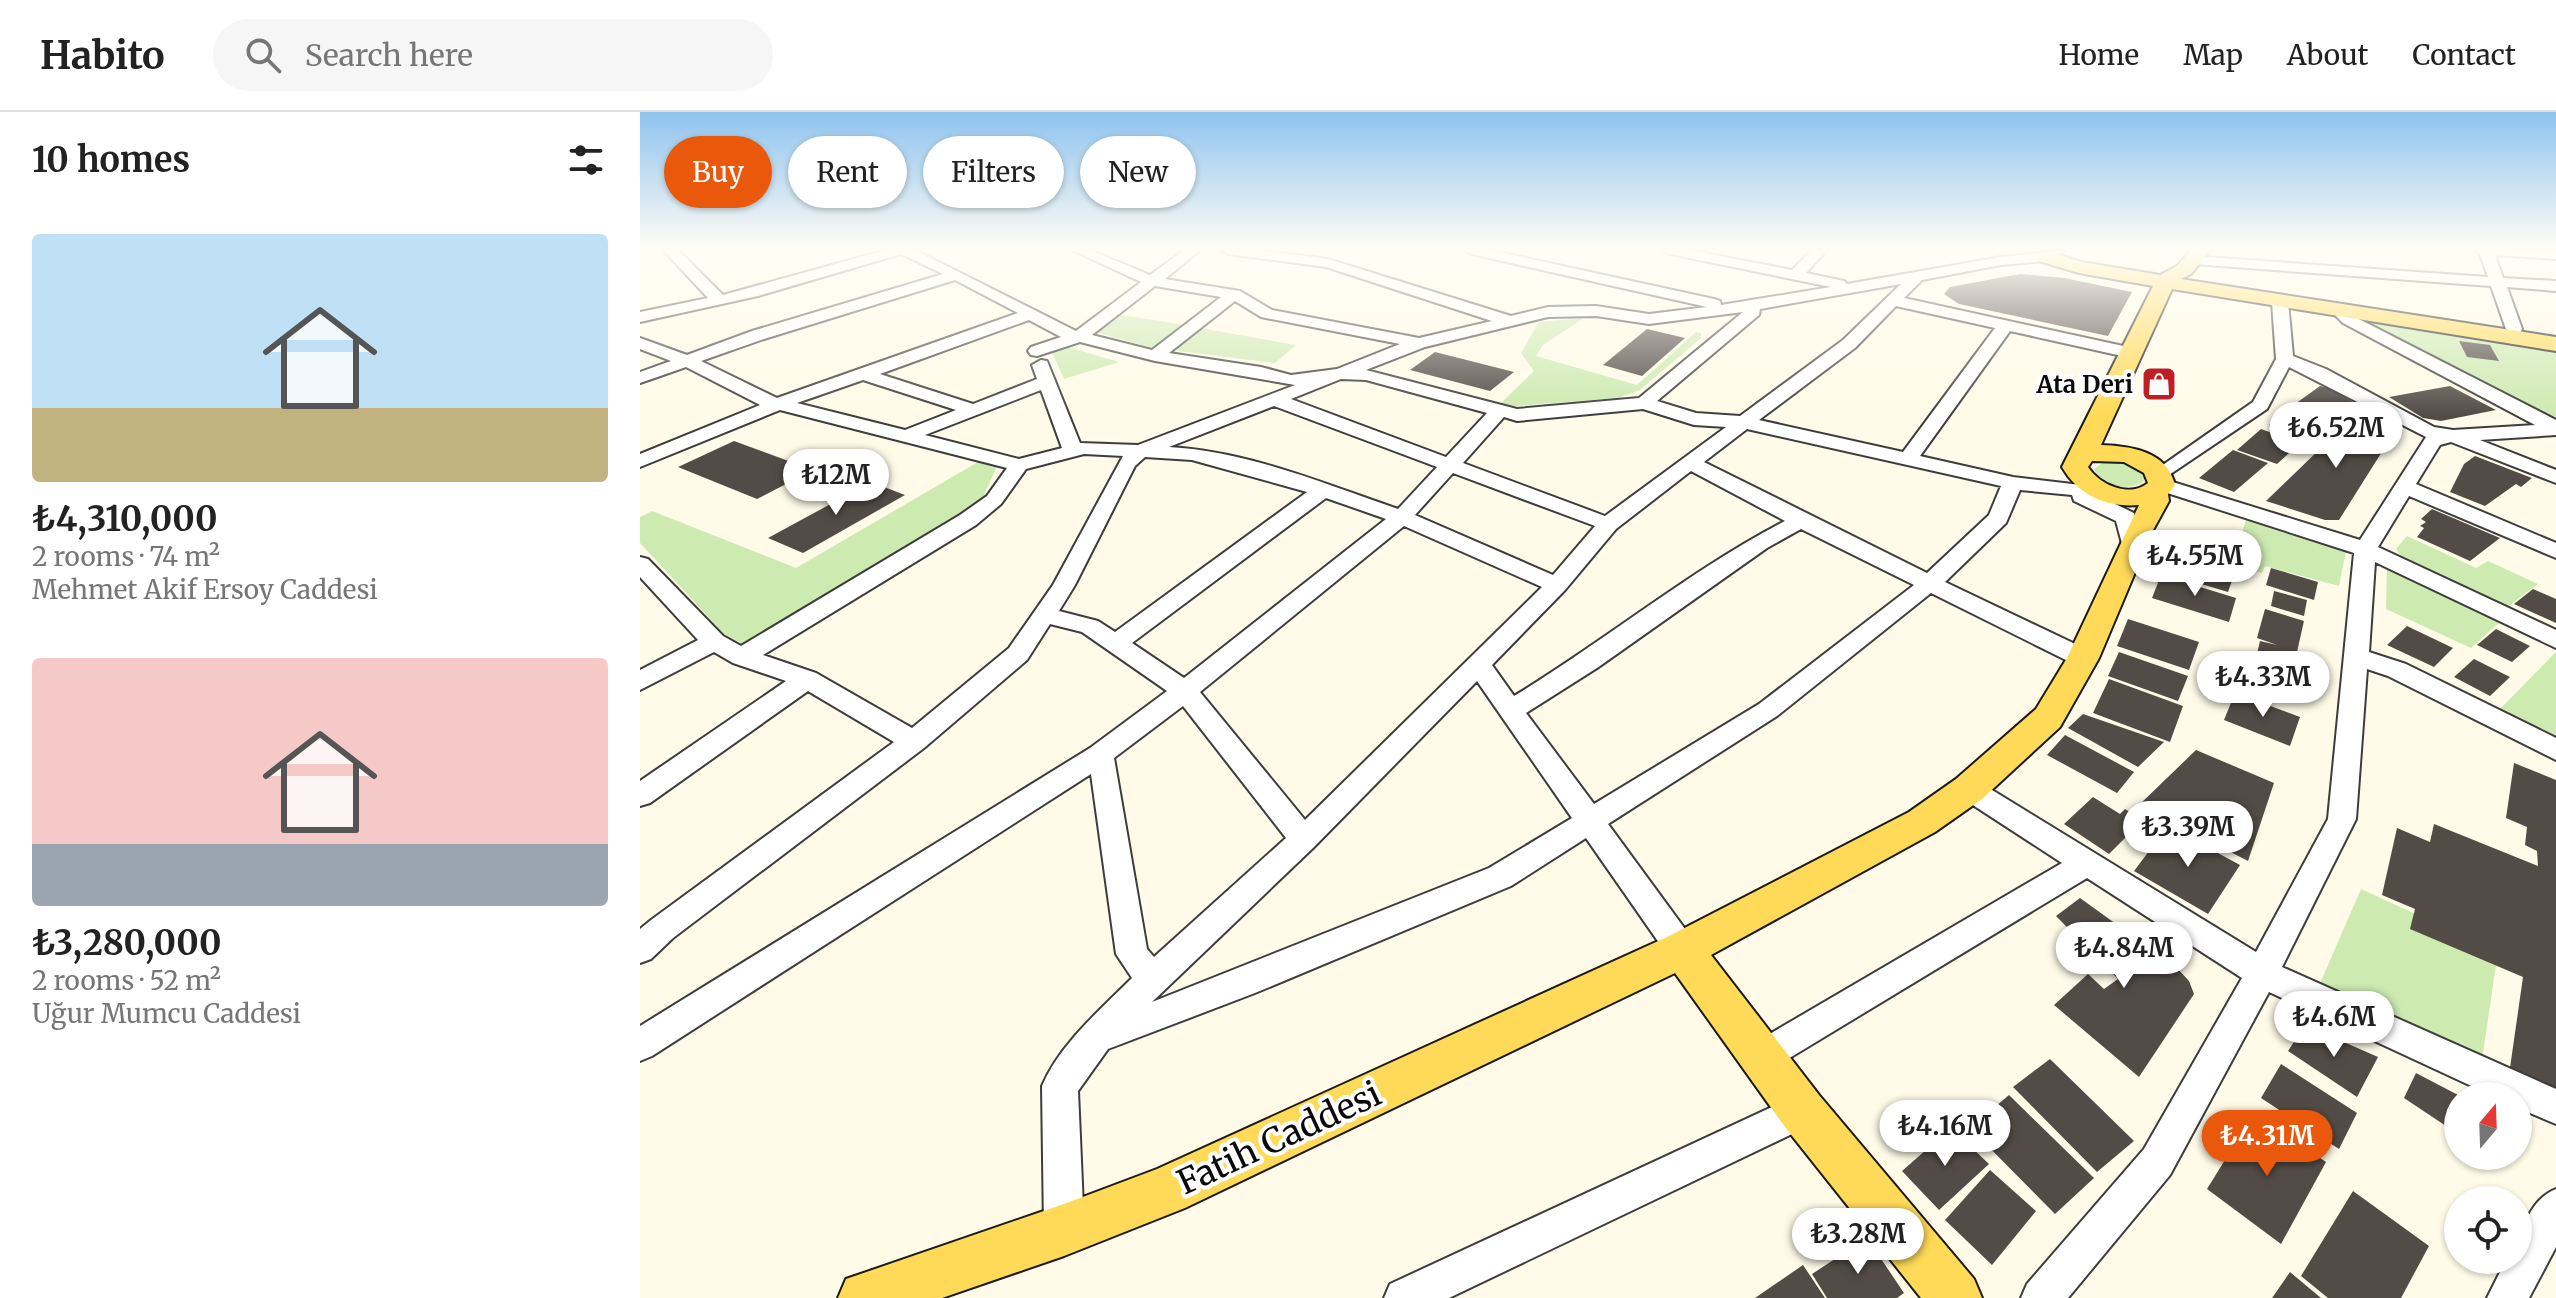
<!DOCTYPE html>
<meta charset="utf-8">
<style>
:root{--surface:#fff;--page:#f6f6f6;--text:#222;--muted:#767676;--line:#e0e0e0;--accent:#ea580c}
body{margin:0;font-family:Merriweather,serif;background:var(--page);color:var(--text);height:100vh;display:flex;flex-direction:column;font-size:30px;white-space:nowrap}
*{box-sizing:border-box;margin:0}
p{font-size:26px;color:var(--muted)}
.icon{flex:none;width:44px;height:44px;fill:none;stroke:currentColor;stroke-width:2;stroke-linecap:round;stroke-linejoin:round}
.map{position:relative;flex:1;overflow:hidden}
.details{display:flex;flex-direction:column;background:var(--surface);width:640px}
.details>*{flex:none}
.hud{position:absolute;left:24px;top:24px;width:760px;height:72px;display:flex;gap:16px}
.needle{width:52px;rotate:19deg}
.buttons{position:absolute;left:1804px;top:970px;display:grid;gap:16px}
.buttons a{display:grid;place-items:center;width:88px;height:88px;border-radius:50%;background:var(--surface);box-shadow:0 2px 6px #0004;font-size:40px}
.price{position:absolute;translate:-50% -68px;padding:0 18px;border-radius:28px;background:#fff;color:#222;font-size:26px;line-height:52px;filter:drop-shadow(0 2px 4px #0008)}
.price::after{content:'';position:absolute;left:50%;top:48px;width:24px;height:18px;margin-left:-12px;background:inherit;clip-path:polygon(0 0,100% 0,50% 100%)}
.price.on{background:var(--accent);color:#fff}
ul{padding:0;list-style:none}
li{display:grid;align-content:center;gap:16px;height:424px;padding:0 32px}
li span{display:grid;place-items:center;height:248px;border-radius:8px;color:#555}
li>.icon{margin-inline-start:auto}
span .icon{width:144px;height:144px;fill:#fffc;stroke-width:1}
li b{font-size:34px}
h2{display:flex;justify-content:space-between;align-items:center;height:96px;padding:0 32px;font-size:34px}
.chip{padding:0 28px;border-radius:36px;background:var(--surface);box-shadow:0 2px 6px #0004;font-size:28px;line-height:72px}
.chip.on{background:var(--accent);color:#fff}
header{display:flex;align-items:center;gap:48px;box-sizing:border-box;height:112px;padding:0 40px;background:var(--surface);border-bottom:2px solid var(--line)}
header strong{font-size:38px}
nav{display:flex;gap:44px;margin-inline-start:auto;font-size:28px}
.search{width:560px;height:72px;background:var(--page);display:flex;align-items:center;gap:20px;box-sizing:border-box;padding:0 28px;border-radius:44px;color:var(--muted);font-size:30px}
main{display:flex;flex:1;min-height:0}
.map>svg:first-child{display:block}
.green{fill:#cdeab1}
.building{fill:#534c46}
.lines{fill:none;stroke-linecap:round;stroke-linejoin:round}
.minor-casing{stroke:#3d3d3d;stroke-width:4}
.major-casing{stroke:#1b1b1b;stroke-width:4}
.minor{fill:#fff;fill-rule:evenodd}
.major{fill:#ffda58;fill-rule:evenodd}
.labels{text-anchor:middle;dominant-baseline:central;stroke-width:8;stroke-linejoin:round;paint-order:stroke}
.far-poi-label{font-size:24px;font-weight:bold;fill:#0a0a0a;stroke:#fff;text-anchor:end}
.near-street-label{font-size:34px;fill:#0a0a0a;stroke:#fff}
</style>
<header>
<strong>Habito</strong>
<div class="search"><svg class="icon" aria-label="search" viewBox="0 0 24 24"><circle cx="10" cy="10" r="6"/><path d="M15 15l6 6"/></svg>Search here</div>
<nav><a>Home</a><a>Map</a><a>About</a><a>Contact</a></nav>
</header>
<main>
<section class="details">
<h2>10 homes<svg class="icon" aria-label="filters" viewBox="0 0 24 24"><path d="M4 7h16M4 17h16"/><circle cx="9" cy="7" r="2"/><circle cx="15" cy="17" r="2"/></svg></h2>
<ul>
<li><span style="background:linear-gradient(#bfe0f5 70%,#c2b280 0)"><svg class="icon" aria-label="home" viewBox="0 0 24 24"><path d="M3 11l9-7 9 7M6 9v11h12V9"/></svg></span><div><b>₺4,310,000</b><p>2 rooms · 74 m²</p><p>Mehmet Akif Ersoy Caddesi</p></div></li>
<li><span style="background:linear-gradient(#f6c9c9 75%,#9aa5b1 0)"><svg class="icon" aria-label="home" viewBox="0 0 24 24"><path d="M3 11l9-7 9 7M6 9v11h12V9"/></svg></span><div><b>₺3,280,000</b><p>2 rooms · 52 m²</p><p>Uğur Mumcu Caddesi</p></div></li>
</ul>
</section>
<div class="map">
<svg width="1916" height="1186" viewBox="0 0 1916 1186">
<rect width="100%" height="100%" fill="#fffbe8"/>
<path class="green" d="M477,202L544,213L518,234L510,235L458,221L457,217Z
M944,206L903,233L896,244L997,273L1056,220L1061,221V226L1000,278L978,286L875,294L861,291L894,259L881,241L899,210Z
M1730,207L1916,237V305L1897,302L1724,211Z
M560,216L656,233L635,251L538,239L537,235Z
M428,235L479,250L424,267L412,240Z
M1465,349L1489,352L1502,359L1505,368C1491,381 1462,374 1454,357Z
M338,350L357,354L341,390L105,533L84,522L0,431V405L12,399L156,456Z
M1606,407L1706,439L1699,474L1625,454L1622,461L1576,447L1597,440Z
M1767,424L1836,456L1848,449L1898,472L1866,496L1763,447L1756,437Z
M1747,456L1861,509L1831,536L1746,497Z
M1916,540V626L1859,598Z
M1721,777L1858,840L1842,947L1678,876Z"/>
<path class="building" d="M1380,162L1424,166L1492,180L1468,224L1319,192L1304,182L1310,175Z
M1007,217L1045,226L1002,264L963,253Z
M1819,229L1850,233L1859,249L1827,245Z
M795,240L874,260L850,279L770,258Z
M1680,274L1688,276L1713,290L1694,306L1655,292Z
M1810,274L1856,298L1801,309L1783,306L1749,285Z
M1651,295L1688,308L1666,326L1629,313Z
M1718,300L1757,316L1699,408H1685L1626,389Z
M1621,317L1660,331L1637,352L1597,338Z
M94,329L173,358L117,387L38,355Z
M1593,338L1628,351L1594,380L1559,366Z
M1835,344L1892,366L1881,375L1876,372L1845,394L1810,380L1824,352Z
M231,370L265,383L163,441L128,426Z
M1792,397L1860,426L1830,449L1777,425L1784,416L1780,414L1786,410L1781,407Z
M1537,446L1594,463L1588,480L1531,463Z
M1631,456L1678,470L1674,488L1626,473Z
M1521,463L1596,486L1589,510L1512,486Z
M1893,477L1916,487V511L1874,492Z
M1634,479L1667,488L1664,504L1631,494Z
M1625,497L1664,509L1657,540L1662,541L1659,559L1616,546L1620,529L1637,533L1617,526Z
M1488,507L1559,530L1549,558L1477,534Z
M1767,514L1813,536L1794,555L1747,533Z
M1856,517L1890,534L1872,550L1837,533Z
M1479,540L1548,564L1538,589L1468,564Z
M1598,542L1661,563L1654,591L1589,569Z
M1834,547L1870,565L1850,584L1814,565Z
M1469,567L1543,594L1530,630L1453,601Z
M1595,581L1660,605L1650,634L1584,608Z
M1443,602L1524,630L1498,655L1428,616Z
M1425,623L1494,660L1477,681L1407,643Z
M1556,638L1634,671L1608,749L1499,693Z
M1874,651L1916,668V986L1869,963L1883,865L1770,817L1775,797L1742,783L1757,716L1790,730L1794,712L1898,754L1897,739L1885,733L1887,715L1866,706Z
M1453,685L1480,702L1485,697L1503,708L1469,742L1424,712Z
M1528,714L1600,753L1568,802L1494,759Z
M1440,786L1537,856L1549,869L1554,882L1499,965L1414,893L1448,862L1464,877L1478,867L1416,804Z
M1665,913L1738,945L1717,985L1648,939Z
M1410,947L1494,1029L1457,1060L1373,975Z
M1641,952L1717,1001L1699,1037L1621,986Z
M1776,961L1818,983V1022L1764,986Z
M1369,983L1454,1066L1415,1102L1330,1016Z
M1614,1001L1686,1050L1641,1132L1567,1077Z
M1311,1016L1349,1052L1299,1098L1262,1059Z
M1350,1058L1396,1099L1352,1153L1305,1108Z
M1713,1079L1789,1134L1761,1186H1688L1661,1164Z
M1227,1126L1264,1181L1257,1186H1187L1172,1162Z
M1163,1153L1185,1186H1115Z
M1650,1160L1681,1186H1632Z"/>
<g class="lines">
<defs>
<path id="minor" d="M23,138H38L83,183L246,138H275L436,219L501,170L432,138H450L510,163L544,138H560L525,167L600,179L632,198L779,226L852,209L686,155L588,142L581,138H619L688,147L871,204L908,195L956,194L1009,202L1067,195L831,142L824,138H849L1074,187L1080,189L1081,193L1191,175L1030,142L1023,138H1050L1152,158L1172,138H1187L1166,161L1204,169L1207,172L1361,145L1426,138L1406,149L1361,153L1282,168L1264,186L1497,237L1500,241L1497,245L1491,246L1370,219L1280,344L1373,365L1475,377L1478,381L1475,385L1465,387L1494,401L1503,434L1492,441L1484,439L1476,409L1434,389L1432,383L1380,378L1366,411L1305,470L1452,540L1455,546L1452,552L1443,554L1434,552L1291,481L1137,604L968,712L1053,828L1058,838L1053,848L1042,852L1031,848L946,726L871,774L615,881L468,937L438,979L444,1118L438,1132L424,1138L410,1132L404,1118L402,974C420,932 460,898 492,866L476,842L451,662L12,944L0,949V914L450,636L527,579L442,520L410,512L387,548L284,636L33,826L11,847L0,851V817L11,808L254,630L168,579L10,691L0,694V669L146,569L93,551L74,540L0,578V558L58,528L0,465V445L8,447L83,524L101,534L320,403L347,384L367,356L140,298L0,355V342L120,293L46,255L0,271V260L31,249L0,237V226L47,243L112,219L303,162L261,142L118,184L0,210V200L68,186ZM315,168L378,201L137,286L61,249L124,227ZM1261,172L1203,228L1100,304L1056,301L1017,289L1119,203L1120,197ZM515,174L581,185L512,238L452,223ZM595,189L621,205L760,232L697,257L651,263L621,255L529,241ZM1256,194L1355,216L1263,340L1119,308L1215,236ZM1103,200L999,286L877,297L726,258L785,235L908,205L956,204L1009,212ZM389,208L421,225L391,235L388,239L391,243L397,244L440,230L515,249L655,273L498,333L440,331L407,249L401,248L392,253L397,267L333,292L240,262ZM701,267L726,268L847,301L806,345L651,287ZM223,268L316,298L265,318L157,291ZM401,278L422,336L379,347L285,323ZM634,294L797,355L758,397C685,372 607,339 529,335ZM1003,297L1054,313L1086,315L965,404L823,351L864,305L877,309ZM1107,317L1361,374L1349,403L1287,461L1064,350ZM444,342L483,344L413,473L369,536L272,616L176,561L123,543L336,413L361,392L386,357ZM505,345L552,348L667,380L475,520L458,509L419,499L435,473L495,354ZM1051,359L1145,409C1052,457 965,529 874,584L852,553L925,478L976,417ZM813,361L955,414L913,463L775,403ZM686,386L746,407L544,566L492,531ZM764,414L902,475L665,708L560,580ZM1161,417L1274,473L1119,592L954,692L886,601L957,556L1127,436ZM837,569L932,706L849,756L512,890L674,735ZM543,594L646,726L514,845L507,837L474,646Z
M1835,138L1916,139V147L1855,143L1863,166L1916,169V179L1867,175L1882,217L1880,221L1874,222L1866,217L1851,174L1552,152L1545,148L1552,144L1848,165L1840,142Z
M1640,185L1648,190L1653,244L1686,257L1794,315L1813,318L1895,313L1703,211L1690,198L1692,195H1704L1715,205L1916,308V323L1840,328L1916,358V371L1811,330L1800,333L1776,372L1916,431V446L1769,384L1738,435L1916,518V536L1735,450L1729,540L1766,552L1916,626V648L1748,564L1727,557L1716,707L1642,855L1916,977V1012L1878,996V984H1853L1629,880L1530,1063L1428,1186H1381L1387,1172L1504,1037L1602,866L1447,766L1133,956L1121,961L1109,956L1104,945L1109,934L1422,751L1319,684L1315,677L1319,670L1329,666L1339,670L1616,840L1688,707L1714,441L1515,377L1512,373L1519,368L1510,362L1613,290L1636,247L1632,190ZM1649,255L1786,325L1720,428L1523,367L1627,297Z
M1162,981L1175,987L1180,999L1175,1011L809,1186H744L750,1172Z
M1916,1077V1135L1889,1186H1847L1866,1148H1878C1878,1122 1890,1087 1916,1077Z"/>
<path id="major" d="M1551,138H1571L1551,162L1541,167L1916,225V239L1532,177L1461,333C1491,334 1527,339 1535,373L1528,382L1529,389L1512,420L1459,546L1420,615L1342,687L1295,720L1071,843L1179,983L1334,1167L1342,1186H1281L1145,1015L1035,861L545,1096L424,1144L302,1186H198L206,1167L424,1092L517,1057L1027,825L1269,700L1316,667L1396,597L1427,546L1499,393C1467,396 1438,383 1422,355L1513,174L1439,161L1399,149L1396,145L1406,139L1442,150L1520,163L1537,154ZM1452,349L1484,350L1504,361L1508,371C1489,386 1460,373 1448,355Z"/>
</defs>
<use href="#minor" class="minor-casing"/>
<use href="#major" class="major-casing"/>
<use href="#minor" class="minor"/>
<use href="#major" class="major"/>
</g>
<linearGradient id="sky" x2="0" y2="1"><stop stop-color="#8fc3ef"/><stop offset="0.45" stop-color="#fffdf5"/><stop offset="1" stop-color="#fffdf5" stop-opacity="0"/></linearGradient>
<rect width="1916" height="304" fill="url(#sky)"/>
<defs>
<symbol id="shop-square" viewBox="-11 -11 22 22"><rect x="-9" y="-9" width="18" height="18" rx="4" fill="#bf1e22" stroke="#fff"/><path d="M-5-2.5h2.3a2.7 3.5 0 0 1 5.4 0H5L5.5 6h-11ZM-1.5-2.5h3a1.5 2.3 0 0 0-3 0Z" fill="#fff"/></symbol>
</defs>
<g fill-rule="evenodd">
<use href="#shop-square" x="1499" y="252" width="40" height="40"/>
</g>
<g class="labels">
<g class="far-poi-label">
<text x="1493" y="272">Ata Deri</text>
</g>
<g class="near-street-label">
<text transform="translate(639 1026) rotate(-25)">Fatih Caddesi</text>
</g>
</g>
</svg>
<div class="buttons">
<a><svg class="needle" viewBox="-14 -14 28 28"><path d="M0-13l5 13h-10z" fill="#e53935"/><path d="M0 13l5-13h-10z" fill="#767676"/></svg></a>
<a><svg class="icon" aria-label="locate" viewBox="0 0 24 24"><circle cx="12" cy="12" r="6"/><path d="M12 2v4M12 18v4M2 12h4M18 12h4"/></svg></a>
</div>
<b class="price" style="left:1696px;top:358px">₺6.52M</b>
<b class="price" style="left:196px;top:405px">₺12M</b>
<b class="price" style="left:1555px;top:486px">₺4.55M</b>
<b class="price" style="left:1623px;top:607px">₺4.33M</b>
<b class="price" style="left:1548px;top:757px">₺3.39M</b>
<b class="price" style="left:1484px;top:878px">₺4.84M</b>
<b class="price" style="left:1694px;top:947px">₺4.6M</b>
<b class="price" style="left:1305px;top:1056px">₺4.16M</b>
<b class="price on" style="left:1627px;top:1066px">₺4.31M</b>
<b class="price" style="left:1218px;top:1164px">₺3.28M</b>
<div class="hud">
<a class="chip on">Buy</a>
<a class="chip">Rent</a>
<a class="chip">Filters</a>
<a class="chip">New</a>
</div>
</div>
</main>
